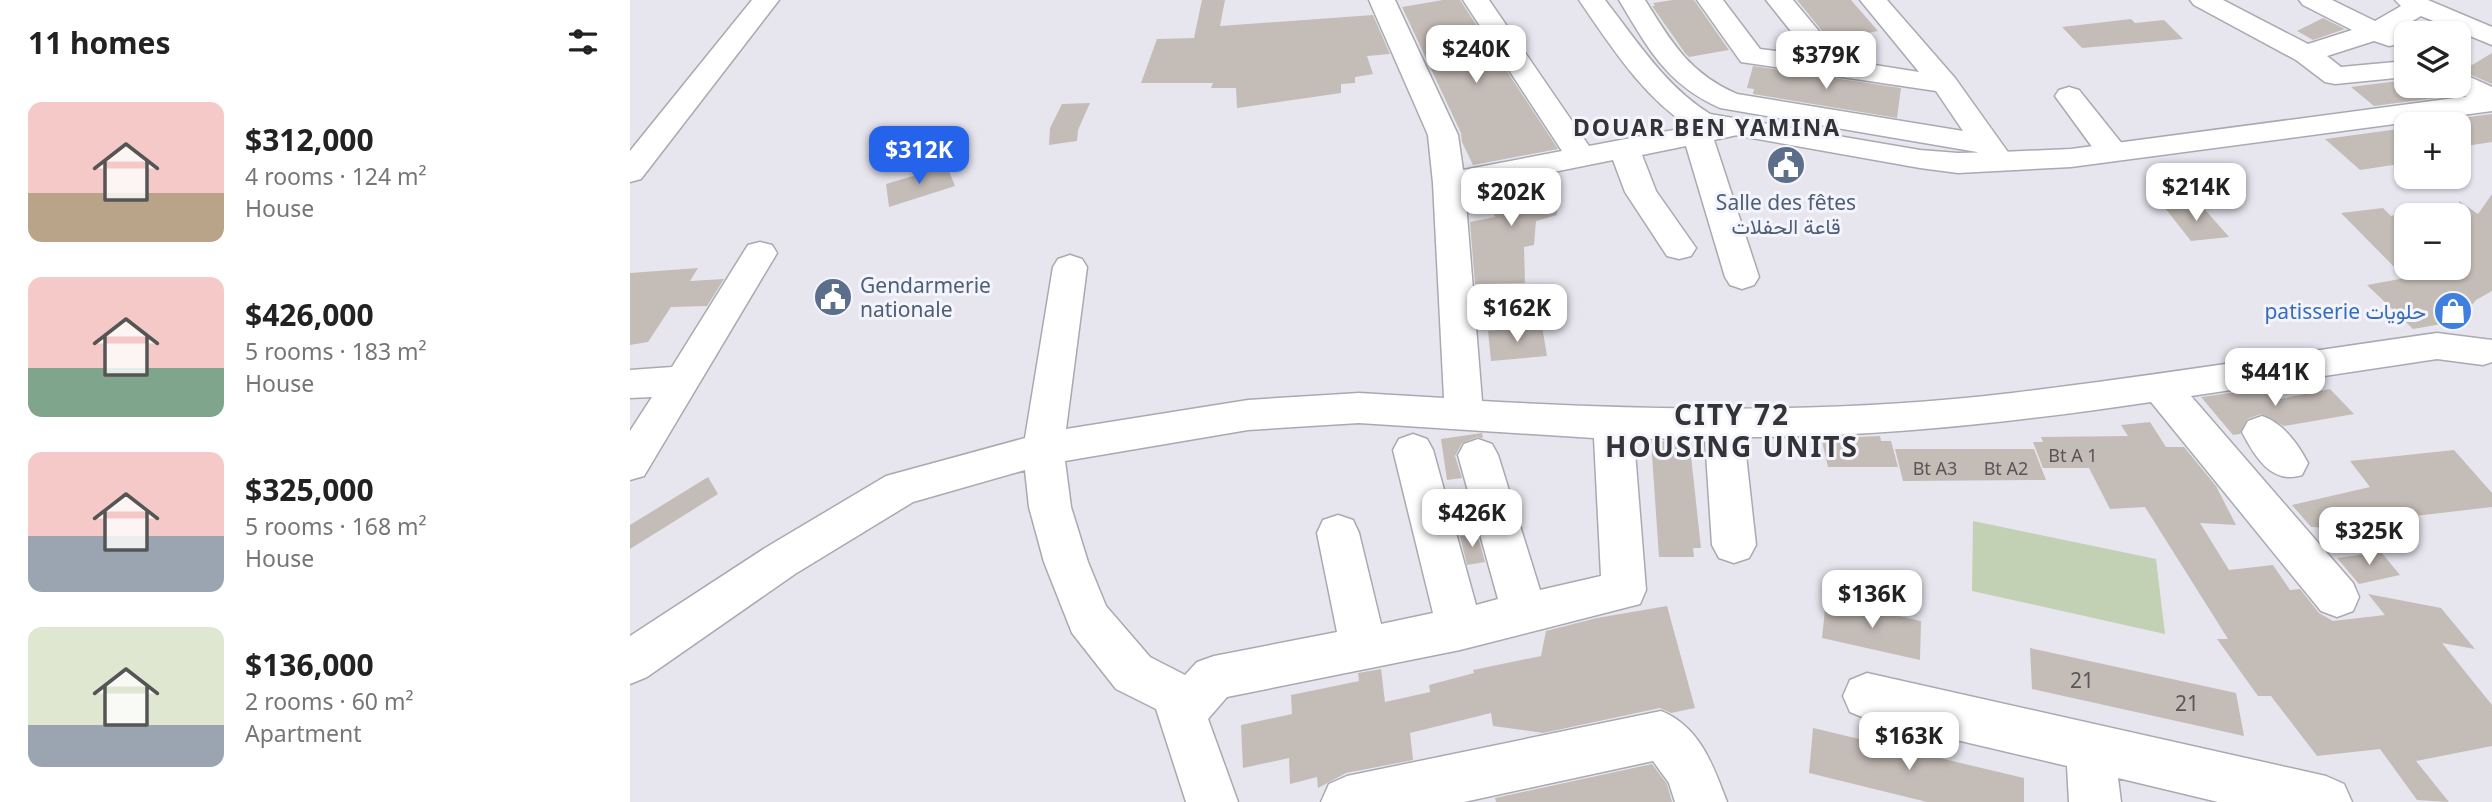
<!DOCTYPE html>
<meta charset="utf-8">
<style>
:root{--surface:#fff;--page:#f2f2f2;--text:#222;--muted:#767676;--accent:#2563eb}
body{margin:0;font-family:"Noto Sans",Vazirmatn,sans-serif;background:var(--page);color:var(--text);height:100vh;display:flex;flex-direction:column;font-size:26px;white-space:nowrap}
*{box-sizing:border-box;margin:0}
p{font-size:23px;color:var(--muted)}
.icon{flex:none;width:38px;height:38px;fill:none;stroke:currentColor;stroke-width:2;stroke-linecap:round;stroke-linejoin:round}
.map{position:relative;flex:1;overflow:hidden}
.sheet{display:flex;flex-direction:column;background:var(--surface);width:630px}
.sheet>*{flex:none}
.fabs{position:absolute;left:1764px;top:21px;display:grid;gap:14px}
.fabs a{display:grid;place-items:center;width:77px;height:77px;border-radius:14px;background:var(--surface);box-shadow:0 2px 5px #0004;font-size:35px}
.price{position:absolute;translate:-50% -60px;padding:0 16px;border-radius:14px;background:#fff;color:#222;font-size:23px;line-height:46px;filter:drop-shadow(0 2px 4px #0008)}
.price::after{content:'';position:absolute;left:50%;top:42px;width:21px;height:16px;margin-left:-10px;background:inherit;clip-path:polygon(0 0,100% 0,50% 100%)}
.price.on{background:var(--accent);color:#fff}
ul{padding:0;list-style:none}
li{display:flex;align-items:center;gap:21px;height:175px;padding:0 28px}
li span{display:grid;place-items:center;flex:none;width:196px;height:140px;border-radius:14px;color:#555}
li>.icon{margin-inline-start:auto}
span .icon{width:84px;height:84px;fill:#fffc;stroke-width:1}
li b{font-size:30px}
h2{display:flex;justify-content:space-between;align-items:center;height:84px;padding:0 28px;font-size:30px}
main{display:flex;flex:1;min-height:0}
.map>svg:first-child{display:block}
.green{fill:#c2d0b3}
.building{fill:#c4bcb7}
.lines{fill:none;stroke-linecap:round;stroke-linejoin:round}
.minor-casing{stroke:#a9a9b1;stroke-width:3}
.major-casing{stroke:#a9a9b1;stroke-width:3}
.minor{fill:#fff;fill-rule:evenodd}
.major{fill:#fff;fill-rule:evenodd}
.labels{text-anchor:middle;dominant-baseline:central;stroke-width:6;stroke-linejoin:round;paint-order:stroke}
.number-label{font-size:18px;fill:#585657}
.service-label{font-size:21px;fill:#4e5e75;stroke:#f4f4fc}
.shop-label{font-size:21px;fill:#366cbe;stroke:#f4f4fc;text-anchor:end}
.near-number-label{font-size:21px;fill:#585657}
.far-district-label{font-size:23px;font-weight:bold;letter-spacing:2px;fill:#343437;stroke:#f4f4fc}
.district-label{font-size:28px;font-weight:bold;letter-spacing:2px;fill:#343437;stroke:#f4f4fc}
</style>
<main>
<section class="sheet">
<h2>11 homes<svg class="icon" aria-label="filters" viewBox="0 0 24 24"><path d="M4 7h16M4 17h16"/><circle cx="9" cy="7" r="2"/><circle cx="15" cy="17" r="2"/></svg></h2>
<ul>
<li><span style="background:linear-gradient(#f6c9c9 65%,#b9a48a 0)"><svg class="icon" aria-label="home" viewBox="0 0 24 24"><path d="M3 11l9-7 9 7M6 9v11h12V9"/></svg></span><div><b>$312,000</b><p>4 rooms · 124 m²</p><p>House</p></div></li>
<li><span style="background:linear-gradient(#f6c9c9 65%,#7fa58c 0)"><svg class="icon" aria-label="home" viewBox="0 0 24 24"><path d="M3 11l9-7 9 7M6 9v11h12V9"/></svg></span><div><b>$426,000</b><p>5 rooms · 183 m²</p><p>House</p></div></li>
<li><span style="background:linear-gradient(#f6c9c9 60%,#9aa5b1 0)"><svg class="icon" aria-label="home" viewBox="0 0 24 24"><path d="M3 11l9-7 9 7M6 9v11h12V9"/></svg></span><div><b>$325,000</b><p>5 rooms · 168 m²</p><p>House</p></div></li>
<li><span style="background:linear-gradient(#dfe7d0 70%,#9aa5b1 0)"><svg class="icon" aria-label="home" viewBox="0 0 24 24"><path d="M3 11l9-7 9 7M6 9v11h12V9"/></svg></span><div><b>$136,000</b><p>2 rooms · 60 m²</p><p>Apartment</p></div></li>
</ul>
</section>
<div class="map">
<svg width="1862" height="802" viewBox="0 0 1862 802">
<rect width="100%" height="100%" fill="#e7e6ef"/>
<path class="green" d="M1343,521L1526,559L1535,634L1342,591Z"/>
<path class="building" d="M572,0H595L590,26L743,15L760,54L737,56L743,74L725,77V83L711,84V93L607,108L606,88H581L583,83H511L527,39L564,38Z
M813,0H830L928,149L843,165L832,142L831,133L772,7Z
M1043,0H1064L1099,50L1059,57L1055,53L1022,6H1025L1023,3Z
M1167,0H1221L1248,31L1237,33L1240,36L1201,42Z
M1693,18L1715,29L1683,40L1667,31Z
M1501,19L1505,23L1534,20L1553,39L1452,48L1432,27Z
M1862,53V84L1832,71Z
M1123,66L1271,88L1267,118L1123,94L1124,89L1117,88Z
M1776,80V86H1817L1818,89L1828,95L1744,106L1721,87Z
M460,103L448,130L447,141L419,145L420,128L432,104Z
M1862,114V142L1829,147V124H1782Z
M1776,128V163L1730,170L1695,139Z
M317,166L325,186L259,207L256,184Z
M925,174L929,184L927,215L906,221L904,245L894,247L895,283L845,284L840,222L865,217L856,188Z
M1862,194V291L1846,300L1828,321L1783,329L1737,285L1775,278L1711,213L1753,208L1761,216L1776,212V268H1829V201L1848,214Z
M1570,204L1599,237L1561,241L1535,208Z
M68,268L60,281L94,279L77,306L41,307L18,342L0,345V273Z
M912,326L917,356L861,361L858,331Z
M1635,388L1645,400L1700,389L1724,414L1654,426L1631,414L1617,419L1610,434L1603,435L1571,397Z
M1520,422L1536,447H1554L1586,486L1606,525L1570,523L1599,570L1643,565L1660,590L1670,589L1689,613L1703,621L1755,615L1738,594L1811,608L1845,649L1812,643L1862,705V746L1786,761L1819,802L1787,800L1750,749L1687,756L1641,696H1628L1587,639H1598L1515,507L1480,509L1459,468H1413L1403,442H1413L1411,437L1498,436L1491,425Z
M852,433L853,438L847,437L832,443L825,456L832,478L817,480L811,439Z
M1250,436L1251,441H1261L1268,467H1198L1192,441H1203L1202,438Z
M1021,441H1053V447H1060L1071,548H1063L1064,557H1029Z
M1265,449H1404L1416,480L1273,481Z
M1824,450L1862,493V507L1725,523L1730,529L1681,527L1662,505L1740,487L1720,461Z
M78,477L88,494L0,549V525Z
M846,529L855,562L837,565L830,536L847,534Z
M1751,552L1770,575L1729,584L1707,558Z
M1196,600L1291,621L1290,660L1192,638Z
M1037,606L1065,708L1041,713L1030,708L913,733L863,726L861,713L780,733L783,760L716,773L688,788L687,777L660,784L659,758L613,768L611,725L662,714L661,695L729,681L728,673L751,669L755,702L800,692L799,685L844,673L843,670L911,656L916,631L967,618Z
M1400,648L1606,693L1614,736L1402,689Z
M1183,728L1394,778V802H1297L1179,773Z
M1022,764L1037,784L1042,802H866L865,798Z"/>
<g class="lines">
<defs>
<path id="minor" d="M122,0H149L11,179L0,182V151Z
M739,0H765L828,135L833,170L932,151L833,0H859L959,146L1054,128L1060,115L1071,112L1082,115L1086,122L1101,119L1112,122L1116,128L1112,134L1084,140L1129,277L1124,285L1112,289L1100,285L1095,277L1056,146L1012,155L1026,191L1066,248L1061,256L1049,259L1037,256L995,192L983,160L835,190L852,401C1028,411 1207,414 1382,393C1524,376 1665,353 1807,333L1862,340V362L1853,365L1807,359L1561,396L1723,583L1729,597L1723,611L1707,617L1691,611L1521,402C1386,422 1251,437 1114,437L1126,545L1119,558L1104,563L1089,558L1082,545L1075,438L1004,439L1016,590L1010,604L830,650L597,697L578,719L608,802H556L526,709L486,689L442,633L414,562L399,507L395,470L283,502L165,574L17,677L0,684V636L135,548L256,476L395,438L423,267L428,259L440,255L452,259L457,267L436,429L618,400L729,393L814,398L803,183L798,135ZM729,423L964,438L971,576L910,590L868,455L862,444L848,439L834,444L828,455L868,599L846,605L803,450L797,439L783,434L769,439L763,450L803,613L751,624L729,533L723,520L708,515L693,520L687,533L707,632L584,656L567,662L555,675L520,657L476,606L458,562L441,507L435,461L618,430Z
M989,0H1015C1042,43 1059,73 1107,94L1333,131L1306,91L1111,62L1067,0H1093L1130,49L1180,55L1136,0H1163L1213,60L1289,72L1230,0H1257L1325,78L1380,155L1376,162L1365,164L1354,162L1347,152L1090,108C1036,84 1018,48 989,0Z
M1560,0H1593L1678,44L1722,30L1673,5L1669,0H1702L1745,21L1771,6L1765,0H1798L1862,27V45L1791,16L1766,31L1773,38L1769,44L1759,46L1744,41L1697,56L1711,67L1776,61V77L1705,84L1695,82L1666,60L1564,5Z
M1829,72L1862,87V108L1852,105L1819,87L1829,86Z
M1439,87L1449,90L1493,145L1497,152L1493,159L1482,161L1471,159L1425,96L1429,90Z
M130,242L142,245L147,253L14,476L0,480V431L22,397L0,398V370L42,367L118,245Z
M1632,416C1653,423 1668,444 1678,463L1672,475C1642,485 1625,457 1612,432L1618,421Z
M1237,673L1696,776L1714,784L1722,802H1588L1488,778L1491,802H1439L1437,766L1237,719L1220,712L1213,696L1220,680Z
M1031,711C1070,727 1083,765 1097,802H1045L1039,783L1023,761L834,802H691L699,784L717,776Z"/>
<path id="major" d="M949,0H975C1007,41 1035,86 1080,114L1290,150L1328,153L1371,152L1441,149L1862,93V111L1441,167L1328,173L1290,168L1060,127C1012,96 981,46 949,0Z"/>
</defs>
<use href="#minor" class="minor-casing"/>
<use href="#major" class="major-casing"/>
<use href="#minor" class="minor"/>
<use href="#major" class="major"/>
</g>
<defs>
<symbol id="civic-disc" viewBox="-11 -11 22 22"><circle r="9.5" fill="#5c6f8a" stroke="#f4f4fc"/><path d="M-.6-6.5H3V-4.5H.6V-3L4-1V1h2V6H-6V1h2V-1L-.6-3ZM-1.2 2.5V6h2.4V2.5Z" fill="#fff"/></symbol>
<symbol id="shop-disc" viewBox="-11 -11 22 22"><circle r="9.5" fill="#3f7fe0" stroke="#f4f4fc"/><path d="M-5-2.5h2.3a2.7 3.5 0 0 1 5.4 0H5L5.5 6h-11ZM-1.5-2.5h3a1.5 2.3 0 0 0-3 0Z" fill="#fff"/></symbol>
</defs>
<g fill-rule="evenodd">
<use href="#civic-disc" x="1134" y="143" width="44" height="44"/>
<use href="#civic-disc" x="181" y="275" width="44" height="44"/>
<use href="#shop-disc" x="1801" y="289" width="44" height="44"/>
</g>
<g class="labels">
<g class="number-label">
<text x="1443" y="455">Bt A 1</text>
<text x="1305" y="468">Bt A3</text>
<text x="1376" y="468">Bt A2</text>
</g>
<g class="service-label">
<text x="1156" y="202">Salle des fêtes<tspan x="1156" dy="24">قاعة الحفلات</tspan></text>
<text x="230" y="285" text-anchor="start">Gendarmerie<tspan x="230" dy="24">nationale</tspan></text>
</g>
<g class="shop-label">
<text x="1796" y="311">patisserie حلويات</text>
</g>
<g class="near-number-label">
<text x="1452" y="680">21</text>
<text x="1557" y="703">21</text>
</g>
<g class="far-district-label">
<text x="1077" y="127">DOUAR BEN YAMINA</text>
</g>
<g class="district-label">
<text x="1102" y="414">CITY 72<tspan x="1102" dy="32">HOUSING UNITS</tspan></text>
</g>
</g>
</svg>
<div class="fabs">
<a><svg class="icon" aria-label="layers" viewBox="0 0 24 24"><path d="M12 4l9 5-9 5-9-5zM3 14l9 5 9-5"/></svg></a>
<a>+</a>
<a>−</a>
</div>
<b class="price" style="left:846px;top:85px">$240K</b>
<b class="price" style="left:1196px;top:91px">$379K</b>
<b class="price on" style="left:289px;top:186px">$312K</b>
<b class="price" style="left:1566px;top:223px">$214K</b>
<b class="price" style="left:881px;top:228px">$202K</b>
<b class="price" style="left:887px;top:344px">$162K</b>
<b class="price" style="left:1645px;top:408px">$441K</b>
<b class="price" style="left:842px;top:549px">$426K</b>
<b class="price" style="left:1739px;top:567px">$325K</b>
<b class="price" style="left:1242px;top:630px">$136K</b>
<b class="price" style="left:1279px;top:772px">$163K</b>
</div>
</main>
